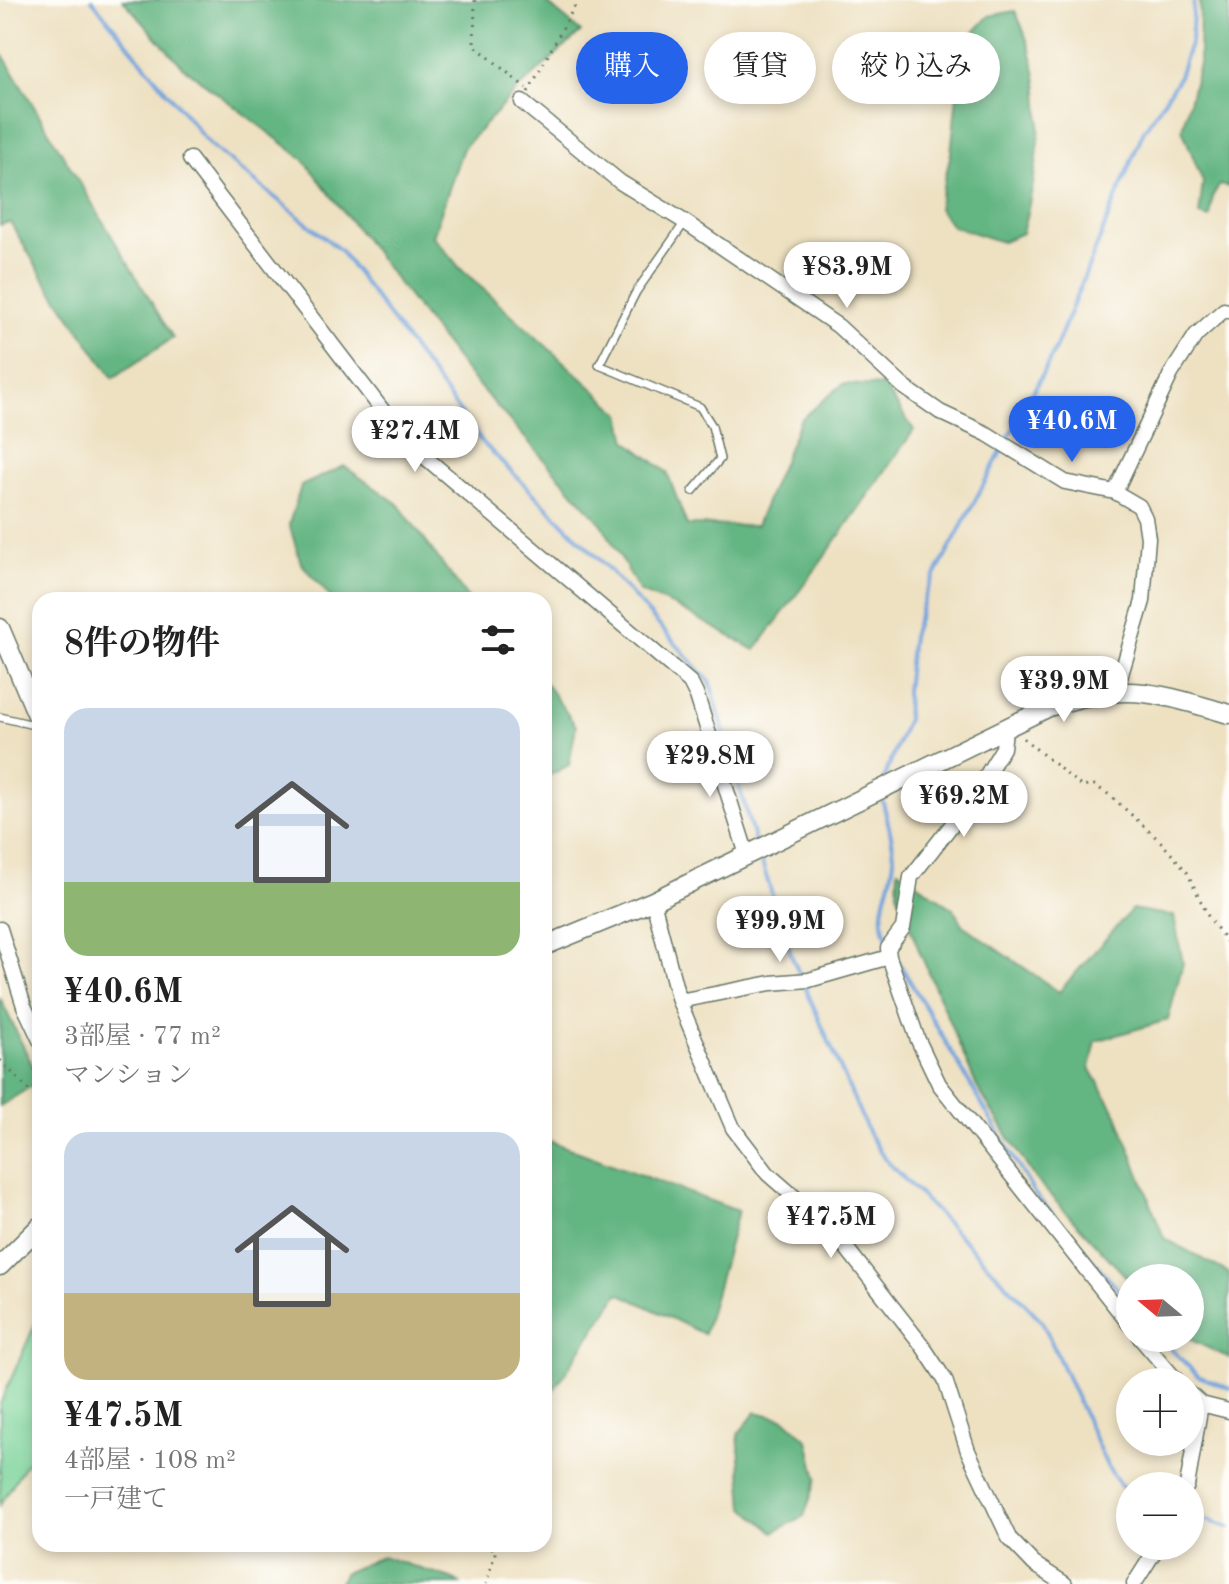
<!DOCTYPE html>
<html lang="ja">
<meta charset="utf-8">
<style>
:root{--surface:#fff;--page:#f2f2f2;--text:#222;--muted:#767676;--accent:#2563eb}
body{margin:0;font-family:"Old Standard TT","Noto Serif JP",serif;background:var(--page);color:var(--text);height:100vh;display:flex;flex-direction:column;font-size:30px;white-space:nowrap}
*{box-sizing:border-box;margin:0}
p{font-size:26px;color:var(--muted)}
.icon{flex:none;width:44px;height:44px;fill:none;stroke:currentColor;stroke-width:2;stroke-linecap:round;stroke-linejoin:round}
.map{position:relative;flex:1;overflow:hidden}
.side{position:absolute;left:32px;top:592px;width:520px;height:960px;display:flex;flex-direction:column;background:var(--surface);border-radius:24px;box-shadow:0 4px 12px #0003}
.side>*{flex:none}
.hud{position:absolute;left:576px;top:32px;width:532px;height:72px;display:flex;gap:16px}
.needle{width:52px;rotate:289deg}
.controls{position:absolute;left:1116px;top:1264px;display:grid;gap:16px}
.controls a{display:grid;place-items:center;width:88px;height:88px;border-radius:50%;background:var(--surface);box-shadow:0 4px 12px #0003;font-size:40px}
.price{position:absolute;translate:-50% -68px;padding:0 18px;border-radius:28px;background:#fff;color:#222;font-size:26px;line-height:52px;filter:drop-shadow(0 2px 4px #0008)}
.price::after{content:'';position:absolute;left:50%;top:48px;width:24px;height:18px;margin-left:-12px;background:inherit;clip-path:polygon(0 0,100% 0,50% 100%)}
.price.active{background:var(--accent);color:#fff}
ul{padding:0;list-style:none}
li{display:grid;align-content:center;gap:16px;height:424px;padding:0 32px}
li span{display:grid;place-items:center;height:248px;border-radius:24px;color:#555}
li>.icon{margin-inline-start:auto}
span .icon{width:144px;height:144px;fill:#fffc;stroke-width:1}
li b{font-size:34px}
h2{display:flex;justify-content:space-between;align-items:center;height:96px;padding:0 32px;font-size:34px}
.chip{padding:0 28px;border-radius:36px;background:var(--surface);box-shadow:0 4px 12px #0003;font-size:28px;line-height:72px}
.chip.active{background:var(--accent);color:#fff}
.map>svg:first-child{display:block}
.green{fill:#7ad39a;stroke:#4c8867;stroke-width:2}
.forest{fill:#63b582;stroke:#41795b;stroke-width:2}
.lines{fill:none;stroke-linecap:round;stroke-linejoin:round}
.stream{stroke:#71a3dc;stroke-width:4}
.lane-casing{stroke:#677666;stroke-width:10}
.street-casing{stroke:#677666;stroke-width:17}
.secondary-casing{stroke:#677666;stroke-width:21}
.path{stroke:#677666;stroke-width:3;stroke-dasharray:2 6;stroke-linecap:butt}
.lane{stroke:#fff;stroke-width:7}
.street{stroke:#fff;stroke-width:14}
.secondary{stroke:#fff;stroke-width:18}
</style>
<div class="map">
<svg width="1229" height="1584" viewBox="0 0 1229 1584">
<rect width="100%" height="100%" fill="#fdfcf7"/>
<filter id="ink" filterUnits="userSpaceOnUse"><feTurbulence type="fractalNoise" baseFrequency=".0125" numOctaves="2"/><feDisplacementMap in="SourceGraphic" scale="16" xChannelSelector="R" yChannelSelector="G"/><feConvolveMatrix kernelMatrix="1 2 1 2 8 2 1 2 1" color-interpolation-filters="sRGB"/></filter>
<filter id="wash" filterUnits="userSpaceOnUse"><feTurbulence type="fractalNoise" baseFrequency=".006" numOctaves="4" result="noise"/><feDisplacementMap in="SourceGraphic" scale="32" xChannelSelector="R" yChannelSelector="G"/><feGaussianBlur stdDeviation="1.8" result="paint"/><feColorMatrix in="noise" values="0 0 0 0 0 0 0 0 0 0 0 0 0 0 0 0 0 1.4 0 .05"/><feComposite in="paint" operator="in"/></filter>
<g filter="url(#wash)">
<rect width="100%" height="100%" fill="#eee1c2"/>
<path class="green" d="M40,1313V1441L0,1505V1404Z"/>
<path class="forest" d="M123,0H543L581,32L516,91L463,148L433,236L459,267L621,414L627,441L667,472L687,525L756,526L800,420L843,384L884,386L914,430L818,566L755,650L675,606L640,592L602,524L468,374L303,159L183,67Z
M1200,0H1229V187L1220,185L1213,195L1210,218L1199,215L1203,182L1182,129L1199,64Z
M1015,11C1051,84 1042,156 1022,233L1002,242L952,226L938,208L951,153L962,45L989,16Z
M0,50L173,338L113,378L44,279L10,222L0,225Z
M344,466L398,504L469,600H333L301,563L289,524L301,486Z
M544,681L576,726L569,765L544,778Z
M898,869L953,909L964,926L1059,992L1132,909L1174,916L1183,963L1168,1020L1096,1041L1090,1068L1117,1115L1164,1238L1229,1273V1358L1187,1338H1190V1278H1130V1281L1035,1179L977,1087L918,948L897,892Z
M0,998L40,1081L0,1106Z
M544,1139L738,1211L704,1334L619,1293L544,1404Z
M756,1412L785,1419L808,1440L817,1479L804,1516L774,1532L744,1507L738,1434Z
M382,1556L454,1580L460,1584H339L344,1573Z"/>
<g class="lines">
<path class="stream" d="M92,0L210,145L340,250L482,442L605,565L710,682L754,839
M884,779L907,719L906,691L912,636L928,589L1053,354L1143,132L1178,79L1191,41L1194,0
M883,802C887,820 894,841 894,859C892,889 874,910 888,940
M762,863L792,957L869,1134L884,1158L1042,1321L1107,1466L1121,1486L1130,1492
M897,959L1034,1193L1130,1303
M1160,1338L1198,1376L1229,1388
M1190,1515L1229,1527"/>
</g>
</g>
<g filter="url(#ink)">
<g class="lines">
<defs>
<path id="lane" d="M685,222L636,292L599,365L700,407L712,426L720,459L693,491
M0,717L38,726"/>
<path id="street" d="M522,102L620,182L685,222L838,326L904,387L940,412L987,434L1065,482L1115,492L1139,506L1145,518L1148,538L1143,601L1116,691
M190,159L406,441L690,682L697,696L747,855
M1115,492L1171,374L1196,335L1224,310L1229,311
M1005,730L1003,748L972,799L911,877L903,928L888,948L889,957L918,1040L939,1084L1130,1325
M653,901L679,1001L733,1128L768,1174L823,1222L844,1245L922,1345L945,1380L968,1451L1009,1538L1034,1564L1065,1584
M0,929L24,1006L40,1040
M679,1001L771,983L809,980L889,957
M1140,1338L1178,1382
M1190,1394L1201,1404L1229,1411
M1187,1486L1201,1404
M1134,1584L1158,1546"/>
<path id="secondary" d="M0,628L40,722
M544,946L653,901L1049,707C1126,681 1154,692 1229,714
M0,1266L40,1226"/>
</defs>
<use href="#lane" class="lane-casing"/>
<use href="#street" class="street-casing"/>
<use href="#secondary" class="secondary-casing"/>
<path class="path" d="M475,0L474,45L526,88
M528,92L578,0
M1023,738L1082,787L1094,785L1111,796L1161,842L1187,872L1208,916L1229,945
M0,1060L40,1102
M484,1544L496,1550L486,1584"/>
<use href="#lane" class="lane"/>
<use href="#street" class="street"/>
<use href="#secondary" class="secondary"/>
</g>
</g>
</svg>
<div class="controls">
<a><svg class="needle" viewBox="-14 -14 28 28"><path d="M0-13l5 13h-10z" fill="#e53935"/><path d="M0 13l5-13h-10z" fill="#767676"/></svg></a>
<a>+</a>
<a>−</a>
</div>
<b class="price" style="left:847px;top:310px">¥83.9M</b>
<b class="price active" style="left:1072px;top:464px">¥40.6M</b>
<b class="price" style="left:415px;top:474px">¥27.4M</b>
<b class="price" style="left:1064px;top:724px">¥39.9M</b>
<b class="price" style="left:710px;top:799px">¥29.8M</b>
<b class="price" style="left:964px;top:839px">¥69.2M</b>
<b class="price" style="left:780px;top:964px">¥99.9M</b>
<b class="price" style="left:831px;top:1260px">¥47.5M</b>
<div class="hud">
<a class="chip active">購入</a>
<a class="chip">賃貸</a>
<a class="chip">絞り込み</a>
</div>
<section class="side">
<h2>8件の物件<svg class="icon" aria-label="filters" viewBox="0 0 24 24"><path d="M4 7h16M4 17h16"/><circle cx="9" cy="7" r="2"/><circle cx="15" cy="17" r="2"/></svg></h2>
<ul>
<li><span style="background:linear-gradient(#c9d6e8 70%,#8fb573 0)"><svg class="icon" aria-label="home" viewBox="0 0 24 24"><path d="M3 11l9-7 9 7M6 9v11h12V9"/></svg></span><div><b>¥40.6M</b><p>3部屋 · 77 m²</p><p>マンション</p></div></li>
<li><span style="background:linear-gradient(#c9d6e8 65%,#c2b280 0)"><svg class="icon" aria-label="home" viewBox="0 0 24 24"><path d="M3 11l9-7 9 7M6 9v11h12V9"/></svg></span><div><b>¥47.5M</b><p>4部屋 · 108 m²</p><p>一戸建て</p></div></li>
</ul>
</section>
</div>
